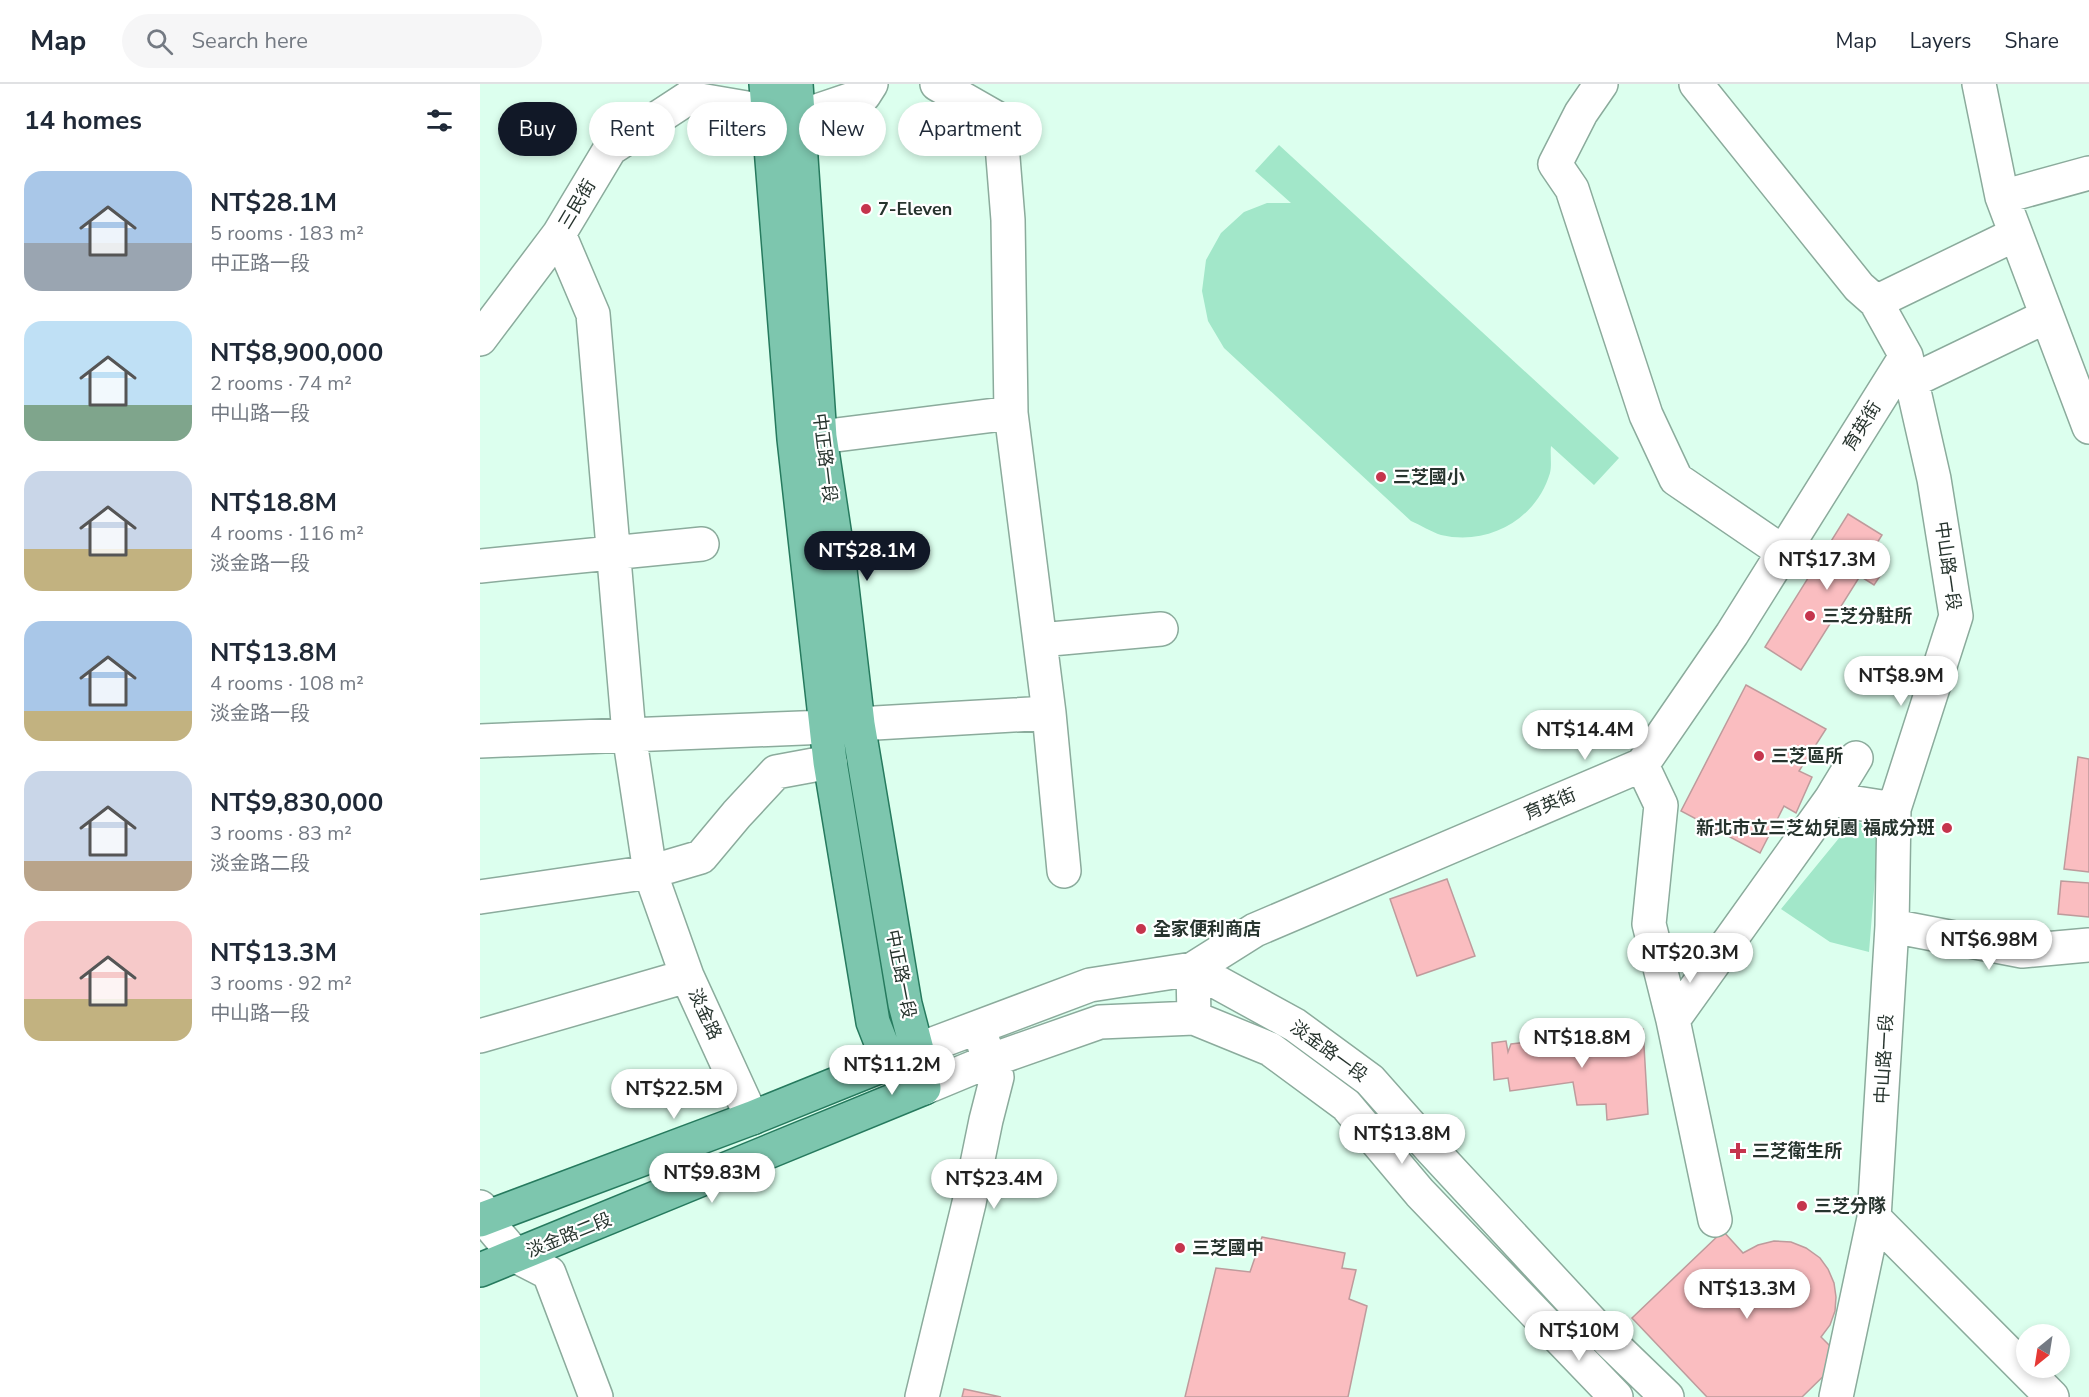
<!DOCTYPE html>
<meta charset="utf-8">
<style>
:root{--surface:#fff;--page:#f6f6f7;--text:#1f2937;--muted:#747a83;--line:#e0e1e3;--accent:#111827}
body{margin:0;font-family:"Nunito Sans","Noto Sans TC",sans-serif;background:var(--page);color:var(--text);height:100vh;display:flex;flex-direction:column;font-size:22px;white-space:nowrap}
*{box-sizing:border-box;margin:0}
p{font-size:20px;color:var(--muted)}
.icon{flex:none;width:33px;height:33px;fill:none;stroke:currentColor;stroke-width:2;stroke-linecap:round;stroke-linejoin:round}
.map{position:relative;flex:1;overflow:hidden}
.panel{display:flex;flex-direction:column;background:var(--surface);width:480px}
.panel>*{flex:none}
.top-card{position:absolute;left:18px;top:18px;width:570px;height:54px;display:flex;gap:12px}
.needle{width:39px;rotate:210deg}
.tools{position:absolute;left:1536px;top:1240px;display:grid;gap:12px}
.tools a{display:grid;place-items:center;width:54px;height:54px;border-radius:50%;background:var(--surface);box-shadow:0 3px 9px #0003;font-size:30px}
.price{position:absolute;translate:-50% -51px;padding:0 14px;border-radius:21px;background:#fff;color:#222;font-size:20px;line-height:39px;filter:drop-shadow(0 2px 3px #0008)}
.price::after{content:'';position:absolute;left:50%;top:36px;width:18px;height:14px;margin-left:-9px;background:inherit;clip-path:polygon(0 0,100% 0,50% 100%)}
.price.active{background:var(--accent);color:#fff}
ul{padding:0;list-style:none}
li{display:flex;align-items:center;gap:18px;height:150px;padding:0 24px}
li span{display:grid;place-items:center;flex:none;width:168px;height:120px;border-radius:18px;color:#555}
li>.icon{margin-inline-start:auto}
span .icon{width:72px;height:72px;fill:#fffc;stroke-width:1}
li b{font-size:26px}
h2{display:flex;justify-content:space-between;align-items:center;height:72px;padding:0 24px;font-size:26px}
.pill{padding:0 21px;border-radius:27px;background:var(--surface);box-shadow:0 3px 9px #0003;font-size:21px;line-height:54px}
.pill.active{background:var(--accent);color:#fff}
header{display:flex;align-items:center;gap:36px;box-sizing:border-box;height:84px;padding:0 30px;background:var(--surface);border-bottom:2px solid var(--line)}
header strong{font-size:28px}
nav{display:flex;gap:33px;margin-inline-start:auto;font-size:21px}
.search{width:420px;height:54px;background:var(--page);display:flex;align-items:center;gap:15px;box-sizing:border-box;padding:0 21px;border-radius:33px;color:var(--muted);font-size:22px}
main{display:flex;flex:1;min-height:0}
.map>svg:first-child{display:block}
.green{fill:#a2e7c9}
.building{fill:#fabdc0;stroke:#be9b9c;stroke-width:1.5}
.lines{fill:none;stroke-linecap:round;stroke-linejoin:round}
.minor-casing{stroke:#8bab9c;stroke-width:36}
.major-casing{stroke:#267a5e;stroke-width:36}
.minor{stroke:#fff;stroke-width:33}
.major{stroke:#7dc6ae;stroke-width:33}
.poi-dot{fill:#c5354d;stroke:#fff;stroke-width:2}
.labels{text-anchor:middle;dominant-baseline:central;stroke-width:4.5;stroke-linejoin:round;paint-order:stroke}
.street-label{font-size:18px;fill:#27342e;stroke:#fff}
.poi-label{font-size:18px;font-weight:bold;fill:#27342e;stroke:#fff;text-anchor:start}
</style>
<header>
<strong>Map</strong>
<div class="search"><svg class="icon" aria-label="search" viewBox="0 0 24 24"><circle cx="10" cy="10" r="6"/><path d="M15 15l6 6"/></svg>Search here</div>
<nav><a>Map</a><a>Layers</a><a>Share</a></nav>
</header>
<main>
<section class="panel">
<h2>14 homes<svg class="icon" aria-label="filters" viewBox="0 0 24 24"><path d="M4 7h16M4 17h16"/><circle cx="9" cy="7" r="2"/><circle cx="15" cy="17" r="2"/></svg></h2>
<ul>
<li><span style="background:linear-gradient(#a9c7e8 60%,#9aa5b1 0)"><svg class="icon" aria-label="home" viewBox="0 0 24 24"><path d="M3 11l9-7 9 7M6 9v11h12V9"/></svg></span><div><b>NT$28.1M</b><p>5 rooms · 183 m²</p><p>中正路一段</p></div></li>
<li><span style="background:linear-gradient(#bfe0f5 70%,#7fa58c 0)"><svg class="icon" aria-label="home" viewBox="0 0 24 24"><path d="M3 11l9-7 9 7M6 9v11h12V9"/></svg></span><div><b>NT$8,900,000</b><p>2 rooms · 74 m²</p><p>中山路一段</p></div></li>
<li><span style="background:linear-gradient(#c9d6e8 65%,#c2b280 0)"><svg class="icon" aria-label="home" viewBox="0 0 24 24"><path d="M3 11l9-7 9 7M6 9v11h12V9"/></svg></span><div><b>NT$18.8M</b><p>4 rooms · 116 m²</p><p>淡金路一段</p></div></li>
<li><span style="background:linear-gradient(#a9c7e8 75%,#c2b280 0)"><svg class="icon" aria-label="home" viewBox="0 0 24 24"><path d="M3 11l9-7 9 7M6 9v11h12V9"/></svg></span><div><b>NT$13.8M</b><p>4 rooms · 108 m²</p><p>淡金路一段</p></div></li>
<li><span style="background:linear-gradient(#c9d6e8 75%,#b9a48a 0)"><svg class="icon" aria-label="home" viewBox="0 0 24 24"><path d="M3 11l9-7 9 7M6 9v11h12V9"/></svg></span><div><b>NT$9,830,000</b><p>3 rooms · 83 m²</p><p>淡金路二段</p></div></li>
<li><span style="background:linear-gradient(#f6c9c9 65%,#c2b280 0)"><svg class="icon" aria-label="home" viewBox="0 0 24 24"><path d="M3 11l9-7 9 7M6 9v11h12V9"/></svg></span><div><b>NT$13.3M</b><p>3 rooms · 92 m²</p><p>中山路一段</p></div></li>
</ul>
</section>
<div class="map">
<svg width="1609" height="1313" viewBox="0 0 1609 1313">
<rect width="100%" height="100%" fill="#dcffee"/>
<path class="green" d="M799,61L1139,374L1114,401L1071,362C1070,370 1072,381 1070,389C1056,436 1008,462 961,451C951,448 941,441 931,437L744,264L728,237L722,207L726,176L741,149L764,128L787,119H811L775,87Z
M1373,737L1399,744L1389,868L1350,858L1301,825Z"/>
<path class="building" d="M1368,430L1402,451L1389,472L1406,483L1394,501L1380,492L1321,586L1285,563Z
M1266,601L1346,645L1319,687L1332,693L1316,729L1304,722L1280,769L1201,727Z
M1598,673L1609,675V788L1584,785Z
M967,795L995,872L937,892L910,815Z
M1581,797L1609,799V833L1578,830Z
M1163,945L1168,1030L1127,1036L1126,1020L1097,1021L1093,998L1030,1007L1028,994L1014,996L1012,959L1026,957L1028,968L1031,960Z
M1243,1147L1263,1169L1278,1161L1294,1157L1311,1158L1326,1164L1340,1174L1348,1185L1354,1199L1356,1213L1355,1227L1350,1241L1341,1253L1362,1274L1322,1313H1227L1152,1234Z
M782,1153L865,1169L862,1184L876,1186L869,1215L887,1222L868,1313H705L736,1184L770,1188Z
M484,1305L521,1313H482Z"/>
<g class="lines">
<defs>
<path id="minor" d="M1121,0L1101,29L1075,80L1092,105L1166,331L1196,395L1303,468
M1216,0L1379,203L1396,218L1426,272L1454,395L1476,532L1414,725L1412,842L1394,1134L1356,1313
M1499,0L1522,113L1609,343
M1522,113L1609,89
M79,150L113,230L149,650L170,788L221,773L257,730L296,688L350,678
M1396,218L1536,150
M0,255L79,150L130,65L208,14L319,33L384,11L391,0
M1432,297L1567,232
M340,353L531,329
M0,482L222,460
M560,556L681,545
M569,629L584,787
M378,640L569,629L531,329L528,136L520,36L457,0
M0,657L347,643
M1162,681L1181,721L1169,840L1193,936L1235,1136
M1351,715L1376,674
M0,813L170,788L207,892L272,1034
M1412,842L1542,867L1609,861
M714,934L713,885L775,846L1162,681L1252,550L1426,272
M1193,936L1351,715L1414,725
M0,952L207,892
M437,966L610,901L713,885L815,941L890,996L952,1066L1130,1258L1187,1313
M444,1004L509,977L620,938L714,934L790,965L866,1021L940,1109L1136,1313
M0,1123L4,1134L36,1172L69,1189L116,1313
M1394,1134L1572,1313
M442,1313L489,1119L506,1036L517,993L509,977L503,957"/>
<path id="major" d="M286,0L314,355L350,678L393,938L409,979L444,1004
M316,0L340,353L360,486L378,640L425,920L437,966L444,1004
M0,1136L272,1034L428,971
M0,1186L444,1004"/>
</defs>
<use href="#minor" class="minor-casing"/>
<use href="#major" class="major-casing"/>
<use href="#minor" class="minor"/>
<use href="#major" class="major"/>
</g>
<g class="poi-dot">
<circle cx="386" cy="125" r="6"/>
<circle cx="901" cy="393" r="6"/>
<circle cx="1330" cy="532" r="6"/>
<circle cx="1279" cy="672" r="6"/>
<circle cx="1467" cy="744" r="6"/>
<circle cx="661" cy="845" r="6"/>
<path d="M1255 1058h6v6h6v6h-6v6h-6v-6h-6v-6h6z"/>
<circle cx="1322" cy="1122" r="6"/>
<circle cx="700" cy="1164" r="6"/>
</g>
<g class="labels">
<g class="street-label">
<text transform="translate(97 120) rotate(-59)">三民街</text>
<text transform="translate(1382 342) rotate(-58)">育英街</text>
<text transform="translate(345 374) rotate(83)">中正路一段</text>
<text transform="translate(1468 482) rotate(82)">中山路一段</text>
<text transform="translate(1070 720) rotate(-23)">育英街</text>
<text transform="translate(421 890) rotate(79)">中正路一段</text>
<text transform="translate(225 930) rotate(65)">淡金路</text>
<text transform="translate(849 967) rotate(36)">淡金路一段</text>
<text transform="translate(1404 975) rotate(-87)">中山路一段</text>
<text transform="translate(89 1151) rotate(-22)">淡金路二段</text>
</g>
<g class="poi-label">
<text x="398" y="125">7-Eleven</text>
<text x="913" y="393">三芝國小</text>
<text x="1342" y="532">三芝分駐所</text>
<text x="1291" y="672">三芝區所</text>
<text x="1455" y="744" text-anchor="end">新北市立三芝幼兒園 福成分班</text>
<text x="673" y="845">全家便利商店</text>
<text x="1272" y="1067">三芝衛生所</text>
<text x="1334" y="1122">三芝分隊</text>
<text x="712" y="1164">三芝國中</text>
</g>
</g>
</svg>
<div class="tools">
<a><svg class="needle" viewBox="-14 -14 28 28"><path d="M0-13l5 13h-10z" fill="#e53935"/><path d="M0 13l5-13h-10z" fill="#747a83"/></svg></a>
</div>
<b class="price active" style="left:387px;top:498px">NT$28.1M</b>
<b class="price" style="left:1347px;top:507px">NT$17.3M</b>
<b class="price" style="left:1421px;top:623px">NT$8.9M</b>
<b class="price" style="left:1105px;top:677px">NT$14.4M</b>
<b class="price" style="left:1509px;top:887px">NT$6.98M</b>
<b class="price" style="left:1210px;top:900px">NT$20.3M</b>
<b class="price" style="left:1102px;top:985px">NT$18.8M</b>
<b class="price" style="left:412px;top:1012px">NT$11.2M</b>
<b class="price" style="left:194px;top:1036px">NT$22.5M</b>
<b class="price" style="left:922px;top:1081px">NT$13.8M</b>
<b class="price" style="left:232px;top:1120px">NT$9.83M</b>
<b class="price" style="left:514px;top:1126px">NT$23.4M</b>
<b class="price" style="left:1267px;top:1236px">NT$13.3M</b>
<b class="price" style="left:1099px;top:1278px">NT$10M</b>
<div class="top-card">
<a class="pill active">Buy</a>
<a class="pill">Rent</a>
<a class="pill">Filters</a>
<a class="pill">New</a>
<a class="pill">Apartment</a>
</div>
</div>
</main>
